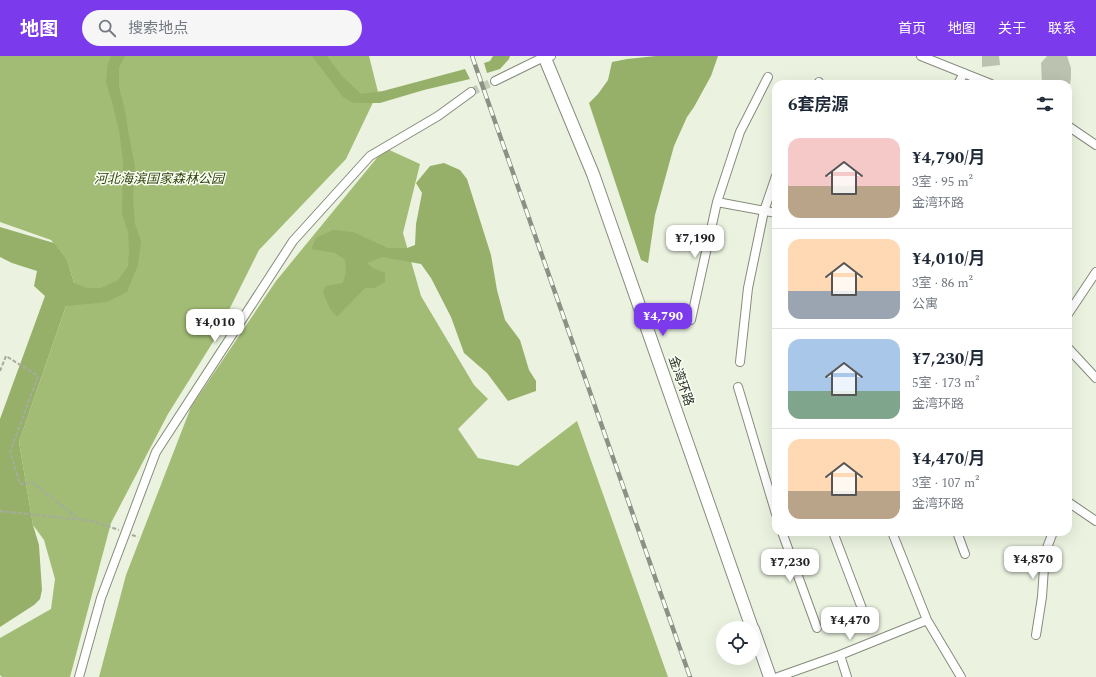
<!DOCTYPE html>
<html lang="zh">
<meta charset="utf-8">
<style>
:root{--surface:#fff;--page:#f6f6f7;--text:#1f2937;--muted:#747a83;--line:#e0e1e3;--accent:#7c3aed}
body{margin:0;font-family:Spectral,"Noto Sans SC",serif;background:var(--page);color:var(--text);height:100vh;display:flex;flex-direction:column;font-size:15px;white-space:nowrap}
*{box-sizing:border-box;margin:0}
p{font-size:13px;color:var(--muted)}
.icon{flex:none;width:22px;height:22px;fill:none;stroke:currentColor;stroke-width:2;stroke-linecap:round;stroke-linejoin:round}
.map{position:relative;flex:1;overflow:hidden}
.panel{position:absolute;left:772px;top:24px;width:300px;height:456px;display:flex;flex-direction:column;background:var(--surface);border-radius:12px;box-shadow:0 4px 16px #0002}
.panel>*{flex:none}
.buttons{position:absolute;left:716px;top:565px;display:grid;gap:8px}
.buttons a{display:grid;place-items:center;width:44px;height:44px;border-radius:50%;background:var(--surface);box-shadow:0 4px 16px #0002;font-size:20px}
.price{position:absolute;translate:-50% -34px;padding:0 9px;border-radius:8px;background:#fff;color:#222;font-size:13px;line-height:26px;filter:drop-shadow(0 1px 2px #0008)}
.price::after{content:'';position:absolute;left:50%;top:24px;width:12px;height:9px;margin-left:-6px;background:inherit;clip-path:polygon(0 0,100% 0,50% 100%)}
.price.current{background:var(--accent);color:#fff}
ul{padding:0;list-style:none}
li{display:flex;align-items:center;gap:12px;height:100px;padding:0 16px}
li+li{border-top:1px solid var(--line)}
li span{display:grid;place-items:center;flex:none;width:112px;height:80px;border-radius:12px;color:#555}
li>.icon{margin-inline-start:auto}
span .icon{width:48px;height:48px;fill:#fffc;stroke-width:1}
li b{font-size:17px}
h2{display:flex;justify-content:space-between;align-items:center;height:48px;padding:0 16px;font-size:17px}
header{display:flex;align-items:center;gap:24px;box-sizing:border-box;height:56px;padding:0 20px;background:var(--accent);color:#fff}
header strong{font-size:19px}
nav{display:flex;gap:22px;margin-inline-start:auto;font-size:14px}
.search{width:280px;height:36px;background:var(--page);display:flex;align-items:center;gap:10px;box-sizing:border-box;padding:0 14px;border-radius:22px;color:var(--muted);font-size:15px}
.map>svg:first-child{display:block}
.forest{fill:#a2bc75}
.water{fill:#96b069}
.building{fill:#bbc2b0}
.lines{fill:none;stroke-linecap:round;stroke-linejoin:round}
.minor-tunnel{stroke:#c4cbbb;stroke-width:8;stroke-dasharray:8 4;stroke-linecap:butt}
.minor-casing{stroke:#858c7b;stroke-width:10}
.secondary-casing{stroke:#858c7b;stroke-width:14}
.path{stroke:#a6ac9d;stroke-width:2;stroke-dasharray:4 2;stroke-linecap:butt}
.minor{stroke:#fff;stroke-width:8}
.secondary{stroke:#fff;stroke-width:12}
.rail-casing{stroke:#8b9184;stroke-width:4.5}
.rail{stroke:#fafff3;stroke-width:3;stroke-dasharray:9;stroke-linecap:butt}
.labels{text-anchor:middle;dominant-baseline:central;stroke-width:3;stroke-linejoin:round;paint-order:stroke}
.park-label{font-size:13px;font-style:italic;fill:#32430e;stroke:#fafff3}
.street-label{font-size:13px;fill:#292c25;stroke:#fafff3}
</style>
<header>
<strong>地图</strong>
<div class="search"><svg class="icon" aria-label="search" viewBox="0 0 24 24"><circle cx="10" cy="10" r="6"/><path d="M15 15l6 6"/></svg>搜索地点</div>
<nav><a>首页</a><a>地图</a><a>关于</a><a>联系</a></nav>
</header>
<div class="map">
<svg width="1096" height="621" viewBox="0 0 1096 621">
<rect width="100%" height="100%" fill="#ebf3e0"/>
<path class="forest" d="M0,0H369L378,36L346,103L259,194L213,286L168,358L111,467L70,621H2L0,619V582L51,553L55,523L44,484L33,469L19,386L74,227L67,203L51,184L0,166Z
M385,92L420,108L403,177L421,240L474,329L488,343L458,373L478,402L518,410L577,365L668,621H99L126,519L191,351L276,225Z"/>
<path class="water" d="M111,0H125L119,11V31L125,54L129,80L135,110L133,142L135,168L141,185L138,209L127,236L107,246L66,250L19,386L33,469L39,489L42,534L40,543L34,549L0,571V363L45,240L34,230L37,215L12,207L0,201V171L54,187L67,203L74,227L87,232H101L118,224L128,210L129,193L128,175L122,158L123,105L119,74L112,46L106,26L108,7Z
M312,0H327L342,20L361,38L383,35L465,13L470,23L424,34L380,47H354L343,41Z
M493,0H510L509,3L500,13L487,17L484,7L490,5Z
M656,0H718L711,20L694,51L687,61L674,90L655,159L648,207L641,204L589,47L598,38L608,24L612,6L627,3Z
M444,107L460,114L467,123L491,199L497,234L505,264L520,284L529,314L536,325V335L508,345L487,317L464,297L451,261L431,222L421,208L382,201L367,207L373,212L385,217V226L374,232H365L337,261L330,253L323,236L325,230L343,227L346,216L345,204L335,197L311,193L316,182L333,174L353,176L388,192H407L415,189L416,168L422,137L416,127L430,110Z"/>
<path class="building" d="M982,0H999L1000,9L982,11Z
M1047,0H1067L1071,12V22L1070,28H1042L1041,7Z"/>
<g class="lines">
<path class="minor-tunnel" d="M471,36L495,25"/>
<defs>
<path id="minor" d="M921,0L991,28
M495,25L544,1L551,0
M818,28L819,26
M958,28L964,17
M1068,70L1096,89
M717,146L776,157
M1068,258L1096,216
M691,264L717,146L740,76L768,21
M1068,292L1096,322
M740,306L748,232L764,155L776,120
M738,331L776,458
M1068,446L1096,465
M782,476L817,572
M833,476L866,563
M892,476L927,564L961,621
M957,476L965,498
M1036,579L1042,541L1045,497L1053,476
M840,599L847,621
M79,621L101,542L156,396L293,185L370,100L438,60L471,36
M778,621L840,599L927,564"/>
<path id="secondary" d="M544,0L593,118L752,572
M753,573L770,621"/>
</defs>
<use href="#minor" class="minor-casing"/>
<use href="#secondary" class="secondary-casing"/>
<path class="path" d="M0,315L6,300L38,320L10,396L20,428L33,427L80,464
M0,455L92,465L119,474
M132,479L138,481"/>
<use href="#minor" class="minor"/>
<use href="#secondary" class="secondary"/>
<defs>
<path id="rail" d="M472,0L690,621"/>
</defs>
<use href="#rail" class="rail-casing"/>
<use href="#rail" class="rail"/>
</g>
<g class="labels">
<g class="park-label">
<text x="159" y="123">河北海滨国家森林公园</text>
</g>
<g class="street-label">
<text transform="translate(681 325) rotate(71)">金湾环路</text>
</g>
</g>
</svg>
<div class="buttons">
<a><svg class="icon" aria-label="locate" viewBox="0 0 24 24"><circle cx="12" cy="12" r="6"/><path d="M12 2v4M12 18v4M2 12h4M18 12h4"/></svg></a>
</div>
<b class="price" style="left:695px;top:203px">¥7,190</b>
<b class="price current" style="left:663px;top:281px">¥4,790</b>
<b class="price" style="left:215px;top:287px">¥4,010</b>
<b class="price" style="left:1033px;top:524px">¥4,870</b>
<b class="price" style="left:790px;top:527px">¥7,230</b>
<b class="price" style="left:850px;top:585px">¥4,470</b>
<section class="panel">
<h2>6套房源<svg class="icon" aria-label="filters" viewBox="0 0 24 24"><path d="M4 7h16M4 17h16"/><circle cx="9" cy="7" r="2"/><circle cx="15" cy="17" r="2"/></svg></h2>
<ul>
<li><span style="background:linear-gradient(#f6c9c9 60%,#b9a48a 0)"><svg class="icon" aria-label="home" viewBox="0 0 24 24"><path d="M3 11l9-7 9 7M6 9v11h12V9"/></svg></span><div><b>¥4,790/月</b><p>3室 · 95 m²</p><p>金湾环路</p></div></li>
<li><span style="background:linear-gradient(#ffd9b3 65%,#9aa5b1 0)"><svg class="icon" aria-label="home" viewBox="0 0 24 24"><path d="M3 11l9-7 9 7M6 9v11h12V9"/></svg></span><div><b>¥4,010/月</b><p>3室 · 86 m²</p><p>公寓</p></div></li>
<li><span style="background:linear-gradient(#a9c7e8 65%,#7fa58c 0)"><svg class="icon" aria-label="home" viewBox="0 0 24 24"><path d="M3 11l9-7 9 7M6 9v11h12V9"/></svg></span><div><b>¥7,230/月</b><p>5室 · 173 m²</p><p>金湾环路</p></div></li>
<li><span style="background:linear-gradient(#ffd9b3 65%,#b9a48a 0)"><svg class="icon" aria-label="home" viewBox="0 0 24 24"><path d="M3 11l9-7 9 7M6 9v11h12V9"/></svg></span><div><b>¥4,470/月</b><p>3室 · 107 m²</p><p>金湾环路</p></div></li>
</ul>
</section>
</div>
